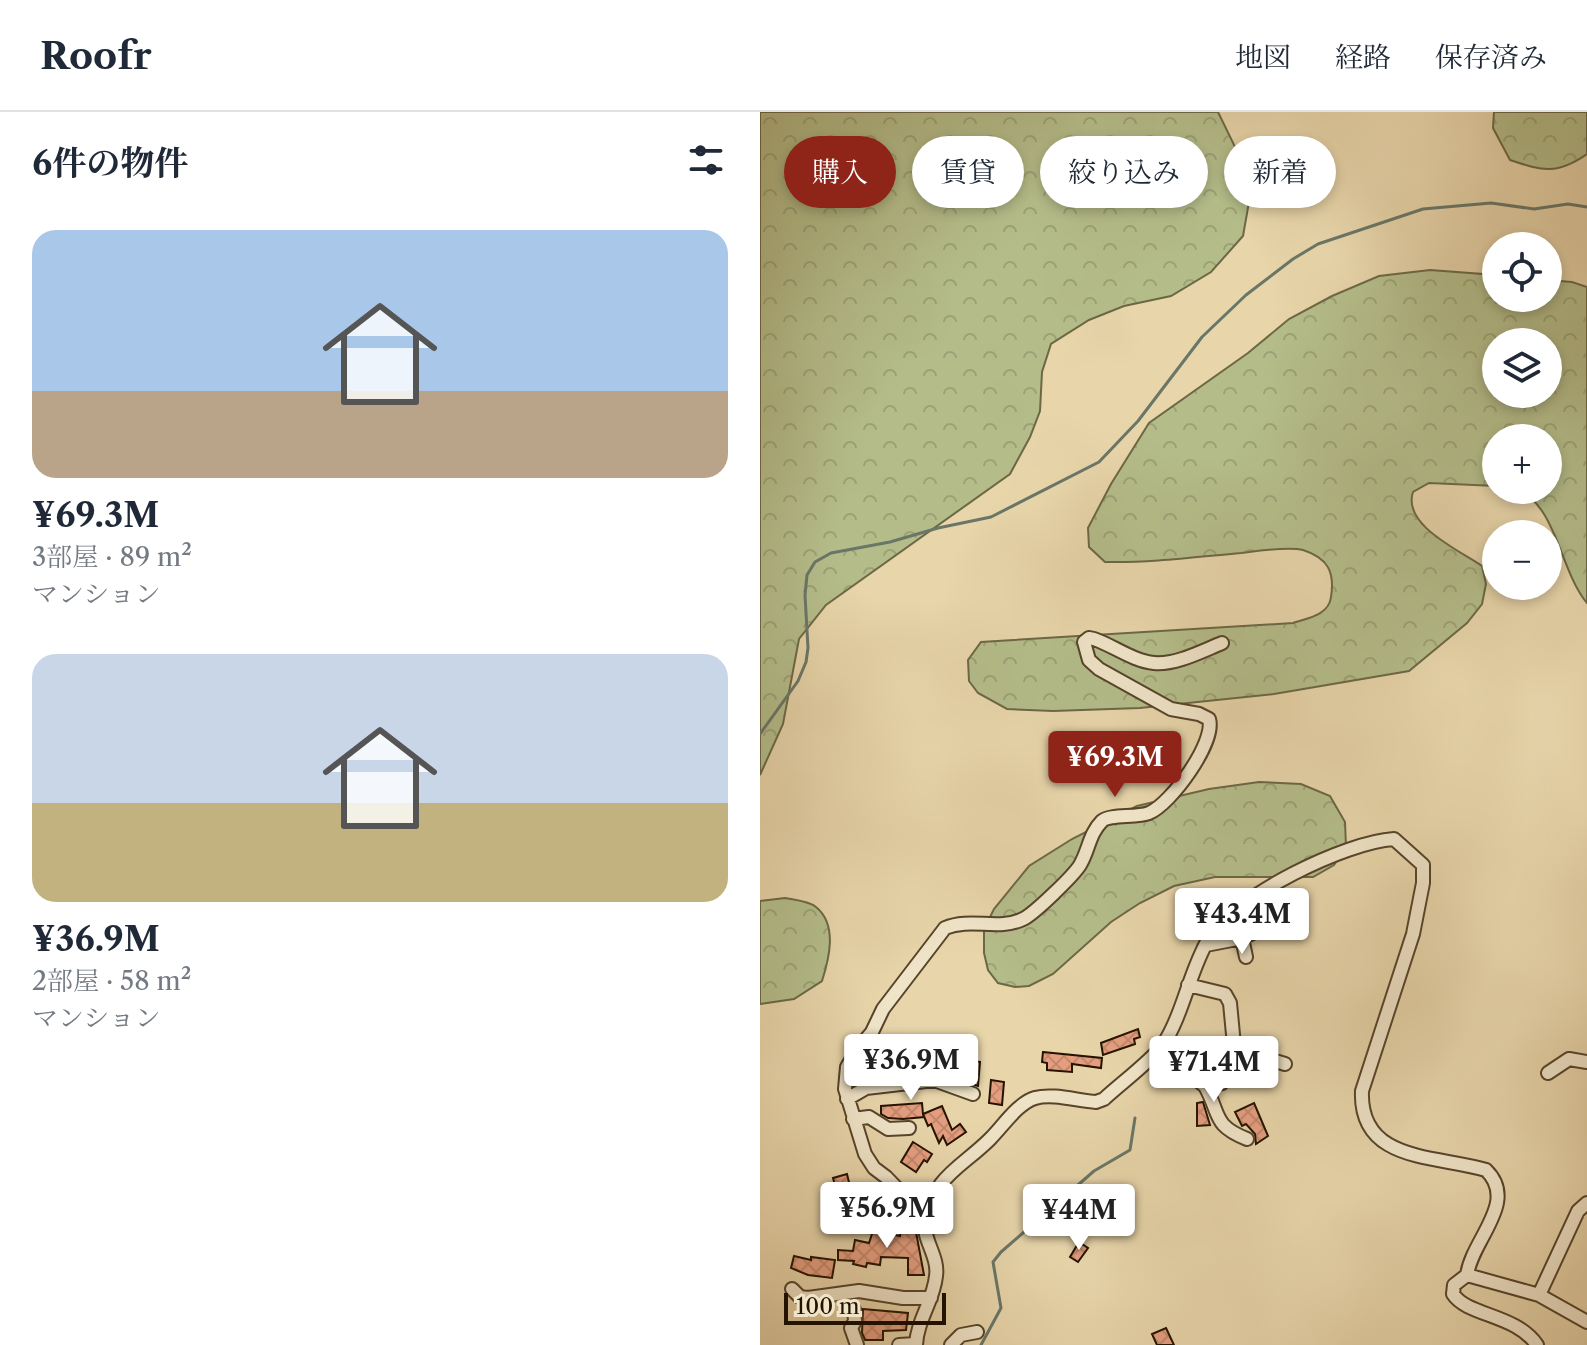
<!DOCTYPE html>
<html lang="ja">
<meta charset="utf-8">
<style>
:root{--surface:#fff;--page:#f2f2f3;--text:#1f2937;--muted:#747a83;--line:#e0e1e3;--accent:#8f2418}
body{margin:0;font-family:"Libre Caslon Text","Noto Serif JP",serif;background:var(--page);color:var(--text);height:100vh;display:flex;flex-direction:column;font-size:30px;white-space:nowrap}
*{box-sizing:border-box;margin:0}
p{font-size:26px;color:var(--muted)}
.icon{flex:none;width:44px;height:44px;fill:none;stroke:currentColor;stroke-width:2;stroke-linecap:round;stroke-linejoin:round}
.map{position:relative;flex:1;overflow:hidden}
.drawer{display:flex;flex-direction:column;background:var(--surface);width:760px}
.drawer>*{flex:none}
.guide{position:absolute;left:24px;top:24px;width:682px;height:72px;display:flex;gap:16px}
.tools{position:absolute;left:722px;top:120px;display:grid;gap:16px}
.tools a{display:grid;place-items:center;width:80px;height:80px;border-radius:50%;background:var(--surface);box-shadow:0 4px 12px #0003;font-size:40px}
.scale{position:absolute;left:24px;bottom:20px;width:162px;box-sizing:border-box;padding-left:8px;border:4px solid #251301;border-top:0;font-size:22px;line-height:28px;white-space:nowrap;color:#251301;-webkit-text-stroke:6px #f0e4c8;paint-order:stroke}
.price{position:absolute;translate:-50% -68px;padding:0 18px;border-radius:8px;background:#fff;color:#222;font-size:26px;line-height:52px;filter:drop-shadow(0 2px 4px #0008)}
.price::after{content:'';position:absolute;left:50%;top:48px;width:24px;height:18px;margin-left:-12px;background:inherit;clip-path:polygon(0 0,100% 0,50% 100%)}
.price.on{background:var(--accent);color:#fff}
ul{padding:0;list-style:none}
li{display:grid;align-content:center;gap:16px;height:424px;padding:0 32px}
li span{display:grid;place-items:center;height:248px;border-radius:24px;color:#555}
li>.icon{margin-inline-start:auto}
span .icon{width:144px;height:144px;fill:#fffc;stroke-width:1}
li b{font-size:34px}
h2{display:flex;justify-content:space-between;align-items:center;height:96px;padding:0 32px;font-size:34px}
.chip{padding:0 28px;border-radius:36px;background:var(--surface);box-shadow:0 4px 12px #0003;font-size:28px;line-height:72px}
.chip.on{background:var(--accent);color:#fff}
header{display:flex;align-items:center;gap:48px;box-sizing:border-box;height:112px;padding:0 40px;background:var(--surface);border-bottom:2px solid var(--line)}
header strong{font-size:38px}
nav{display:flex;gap:44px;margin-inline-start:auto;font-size:28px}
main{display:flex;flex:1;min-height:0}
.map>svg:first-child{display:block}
.forest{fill:url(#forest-crowns);stroke:#6c6846;stroke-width:2;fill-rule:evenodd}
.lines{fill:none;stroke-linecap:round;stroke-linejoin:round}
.stream{stroke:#697668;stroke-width:3}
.building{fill:url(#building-cross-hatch);stroke:#251301;stroke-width:2}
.street-casing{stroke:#56442b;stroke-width:16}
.street{stroke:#f0e4c8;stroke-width:12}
</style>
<header>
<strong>Roofr</strong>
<nav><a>地図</a><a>経路</a><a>保存済み</a></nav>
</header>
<main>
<section class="drawer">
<h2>6件の物件<svg class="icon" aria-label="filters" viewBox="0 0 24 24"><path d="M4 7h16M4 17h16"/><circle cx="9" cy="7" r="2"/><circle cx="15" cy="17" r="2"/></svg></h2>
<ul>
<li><span style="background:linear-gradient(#a9c7e8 65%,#b9a48a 0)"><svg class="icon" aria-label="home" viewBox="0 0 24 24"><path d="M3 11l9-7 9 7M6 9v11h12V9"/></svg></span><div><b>¥69.3M</b><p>3部屋 · 89 m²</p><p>マンション</p></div></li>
<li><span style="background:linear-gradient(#c9d6e8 60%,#c2b280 0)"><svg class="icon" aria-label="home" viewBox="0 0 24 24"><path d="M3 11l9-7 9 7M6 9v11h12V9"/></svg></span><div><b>¥36.9M</b><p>2部屋 · 58 m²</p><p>マンション</p></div></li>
</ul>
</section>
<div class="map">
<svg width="827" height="1233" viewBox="0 0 827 1233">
<defs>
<pattern id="forest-crowns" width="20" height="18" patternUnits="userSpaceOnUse" patternTransform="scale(2)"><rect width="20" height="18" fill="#b4bd8a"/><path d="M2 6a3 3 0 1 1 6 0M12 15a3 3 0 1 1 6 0" fill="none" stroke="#9ba275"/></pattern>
<pattern id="building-cross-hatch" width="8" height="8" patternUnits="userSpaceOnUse" patternTransform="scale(2)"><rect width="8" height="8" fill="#e59f80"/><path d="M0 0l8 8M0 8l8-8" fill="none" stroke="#c4886d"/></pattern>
</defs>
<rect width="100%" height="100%" fill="#e8d5aa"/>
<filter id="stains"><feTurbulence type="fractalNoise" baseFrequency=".0025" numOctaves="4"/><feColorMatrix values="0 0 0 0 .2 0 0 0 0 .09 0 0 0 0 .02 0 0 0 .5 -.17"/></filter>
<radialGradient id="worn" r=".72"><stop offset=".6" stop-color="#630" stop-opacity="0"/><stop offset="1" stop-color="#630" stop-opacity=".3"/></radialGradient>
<path class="forest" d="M0,0H458L479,43L489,90L483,124L451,160L411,184L364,194L329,208L291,232L282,260L280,299L270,325L250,362L66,493L39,527L23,612L0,663Z
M734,0H827V42C797,63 783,59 750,48L733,16Z
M670,158L736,163V186H788V168L812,170L827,175V491C801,461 796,393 758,378H788V326H736V374L669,371L653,380C642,413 699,438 722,454L726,472L722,492L707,511L649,559L514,582L380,596L293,599L247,597L218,581L209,569L208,548L221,530L533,511C548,506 569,503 571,485C575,460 568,446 543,438C529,434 497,439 481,441C436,445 391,451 345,450L329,435L328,416L351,372L389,311L488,241L529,207L572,184L619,164ZM736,230H788V282H736Z
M499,670L541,672L570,684L585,710L586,735L574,753L553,765H455L414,774L380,791L351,810L293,862L269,874L255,875L238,871L228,858L224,841V817L234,797L269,754L312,727L377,694L449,677Z
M25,786C34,788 49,789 56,795C78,813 69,847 62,869L34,887L0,892V789Z"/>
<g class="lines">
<path class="stream" d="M0,622L38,569L46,550L48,536L45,483L47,463L55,450L71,441L130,430L178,416L231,405L339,350L378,309L442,225L486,183L533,147L558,132L663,97L731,91L774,97L808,92L827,95
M221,1233L241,1196L233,1150L241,1140L334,1059L370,1038L375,1006"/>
</g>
<path class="building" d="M378,917L380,925L374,927L375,932L343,943L341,931Z
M283,940L342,946L341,956L312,952V960L287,958V951L282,950Z
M202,948L220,950L218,974L197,967V961H201Z
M231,968L244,970L242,993L229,991Z
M443,990L450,1013L437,1014V991Z
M162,991L163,1002L182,994L192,1018L200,1012L206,1020L187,1033L183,1024L179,1031L171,1012L168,1014L163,1002L164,1005L143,1007L128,1006L121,1002V994Z
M494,991L508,1024L496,1032L495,1022L486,1012L482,1014L475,1000Z
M153,1030L172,1042L167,1050L164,1048L156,1060L141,1050Z
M87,1062L91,1079L108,1076L111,1098L96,1100L95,1096L74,1101L71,1091L79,1089L73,1066Z
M140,1114L154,1115L156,1120L164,1163H148V1146L121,1145L120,1153L107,1151L106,1155L93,1152L94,1149L78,1148V1138L93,1139L95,1128L109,1131L113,1119L140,1124Z
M319,1130L328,1136L318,1150L310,1145Z
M34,1144L51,1148V1145L75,1148L72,1166L48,1163L31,1156Z
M103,1197L148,1201L146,1218L123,1219V1228H105L102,1221Z
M406,1216L414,1233H397L392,1222Z"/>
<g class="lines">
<defs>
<path id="street" d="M482,826L486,845
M446,833L482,826L505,815
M428,873L465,882L470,891L474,933L445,974C461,1003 452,1013 487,1027
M400,936C417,947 428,962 445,974L462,971C482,939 490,941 525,952
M788,961L809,947L827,950
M87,987L106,976L166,969H177L213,982
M93,1007L109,1005L128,1017L149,1016
M164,1115L152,1092L126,1065L114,1056L105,1042L85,977L87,955L97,938L112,920L123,897L185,816C211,805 238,819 263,807C274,802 314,763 320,753C329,738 329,722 342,709C350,702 376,706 389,701C411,692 456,630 449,607L439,602L411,597L339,557L329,548L324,530L329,526L334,527C354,534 373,549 394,551C416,553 442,539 462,531
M707,1163L779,1183L827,1210
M32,1177L40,1185L48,1186L99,1179L143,1186H171
M779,1183L818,1099L827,1091
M94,1197L95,1209L91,1216L97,1233
M139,1233L155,1232
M156,1233C157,1208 174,1188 176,1164C179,1145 163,1128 165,1111C173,1064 201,1056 230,1027C243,1014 258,991 275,986C293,981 318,989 336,990L344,987C359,973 392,948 403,933C424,900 429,860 449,826C475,784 585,730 634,727L663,753V771L653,822L602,979C599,1051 677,1043 726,1058C759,1090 712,1127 707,1163L694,1173L693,1182C707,1204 756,1202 777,1233
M191,1233L201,1223L217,1220"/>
</defs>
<use href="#street" class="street-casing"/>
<use href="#street" class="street"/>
</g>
<rect width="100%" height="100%" filter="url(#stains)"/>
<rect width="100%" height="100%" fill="url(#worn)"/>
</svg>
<div class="tools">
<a><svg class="icon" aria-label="locate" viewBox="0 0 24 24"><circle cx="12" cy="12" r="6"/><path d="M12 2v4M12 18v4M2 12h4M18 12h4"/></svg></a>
<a><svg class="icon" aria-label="layers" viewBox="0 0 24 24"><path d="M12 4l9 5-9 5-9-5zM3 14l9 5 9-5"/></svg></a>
<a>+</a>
<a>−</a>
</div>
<div class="scale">100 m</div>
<b class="price on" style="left:355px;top:687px">¥69.3M</b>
<b class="price" style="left:482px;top:844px">¥43.4M</b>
<b class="price" style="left:151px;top:990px">¥36.9M</b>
<b class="price" style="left:454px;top:992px">¥71.4M</b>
<b class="price" style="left:127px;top:1138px">¥56.9M</b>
<b class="price" style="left:319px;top:1140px">¥44M</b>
<div class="guide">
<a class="chip on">購入</a>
<a class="chip">賃貸</a>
<a class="chip">絞り込み</a>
<a class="chip">新着</a>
</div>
</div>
</main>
